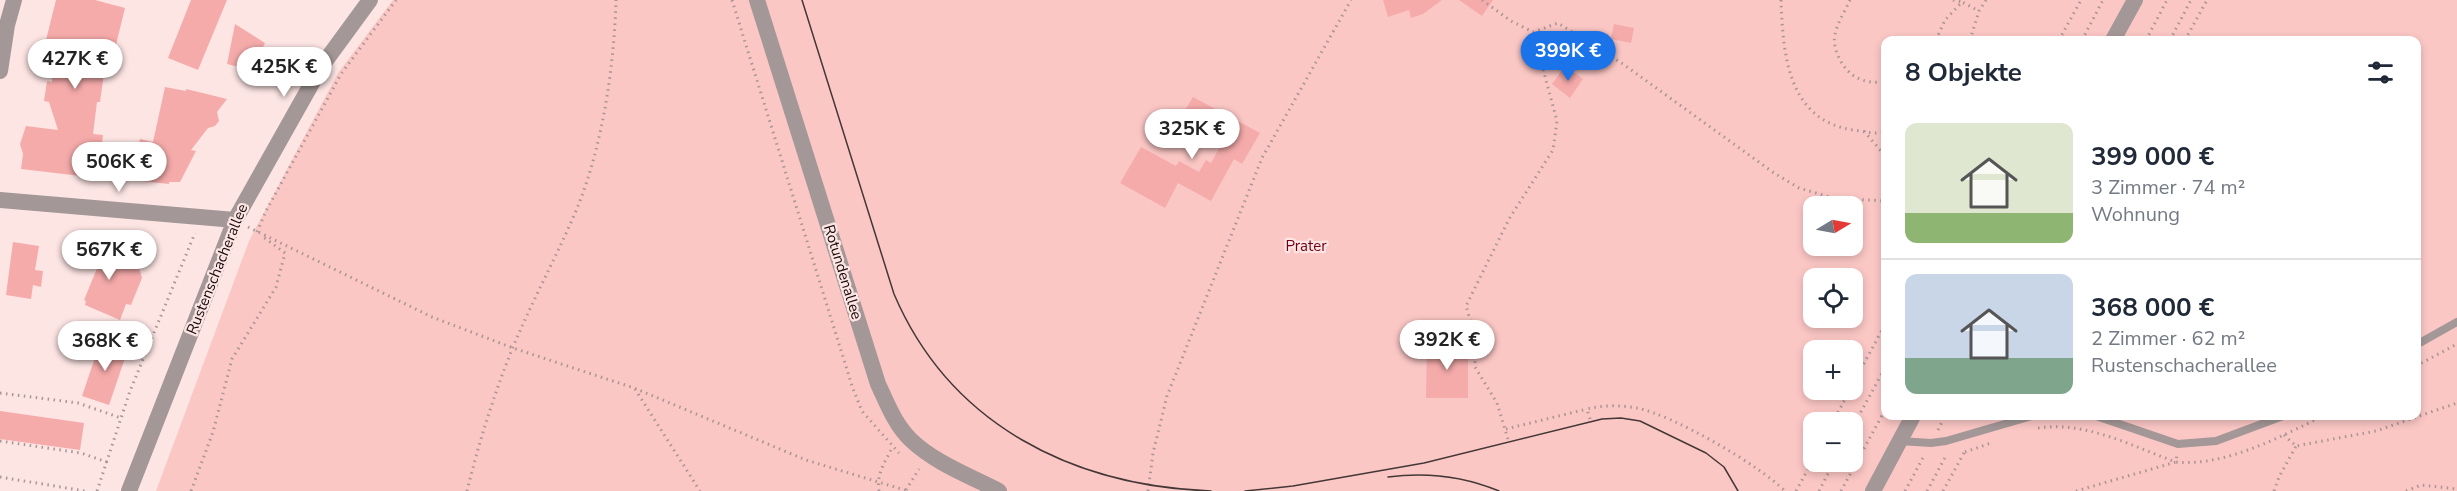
<!DOCTYPE html>
<html lang="de">
<meta charset="utf-8">
<style>
:root{--surface:#fff;--page:#f6f6f7;--text:#1f2937;--muted:#747a83;--line:#e0e1e3;--accent:#1a73e8}
body{margin:0;font-family:"Nunito Sans",sans-serif;background:var(--page);color:var(--text);height:100vh;display:flex;flex-direction:column;font-size:22px;white-space:nowrap}
*{box-sizing:border-box;margin:0}
p{font-size:20px;color:var(--muted)}
.icon{flex:none;width:33px;height:33px;fill:none;stroke:currentColor;stroke-width:2;stroke-linecap:round;stroke-linejoin:round}
.map{position:relative;flex:1;overflow:hidden}
.side{position:absolute;left:1881px;top:36px;width:540px;height:384px;display:flex;flex-direction:column;background:var(--surface);border-radius:12px;box-shadow:0 3px 9px #0003}
.side>*{flex:none}
.needle{width:39px;rotate:80deg}
.controls{position:absolute;left:1803px;top:196px;display:grid;gap:12px}
.controls a{display:grid;place-items:center;width:60px;height:60px;border-radius:12px;background:var(--surface);box-shadow:0 3px 9px #0003;font-size:30px}
.price{position:absolute;translate:-50% -51px;padding:0 14px;border-radius:21px;background:#fff;color:#222;font-size:20px;line-height:39px;filter:drop-shadow(0 2px 3px #0008)}
.price::after{content:'';position:absolute;left:50%;top:36px;width:18px;height:14px;margin-left:-9px;background:inherit;clip-path:polygon(0 0,100% 0,50% 100%)}
.price.current{background:var(--accent);color:#fff}
ul{padding:0;list-style:none}
li{display:flex;align-items:center;gap:18px;height:150px;padding:0 24px}
li+li{border-top:2px solid var(--line)}
li span{display:grid;place-items:center;flex:none;width:168px;height:120px;border-radius:12px;color:#555}
li>.icon{margin-inline-start:auto}
span .icon{width:72px;height:72px;fill:#fffc;stroke-width:1}
li b{font-size:26px}
h2{display:flex;justify-content:space-between;align-items:center;height:72px;padding:0 24px;font-size:26px}
.map>svg:first-child{display:block}
.green{fill:#fbc7c5;fill-rule:evenodd}
.building{fill:#f5abaa}
.lines{fill:none;stroke-linecap:round;stroke-linejoin:round}
.path{stroke:#a89594;stroke-width:3;stroke-dasharray:1.5 4.5;stroke-linecap:butt}
.service{stroke:#a49797;stroke-width:8}
.minor{stroke:#a49797;stroke-width:16}
.tram{stroke:#443837;stroke-width:1.5}
.labels{text-anchor:middle;dominant-baseline:central;stroke-width:4.5;stroke-linejoin:round;paint-order:stroke}
.park-label{font-size:15px;fill:#700017;stroke:#fde5e4}
.street-label{font-size:15px;fill:#150b0b;stroke:#fde5e4}
</style>
<div class="map">
<svg width="2457" height="491" viewBox="0 0 2457 491">
<rect width="100%" height="100%" fill="#fde5e4"/>
<path class="green" d="M393,0H2457V491H156L249,241L338,73ZM1886,40H2416V416H1886ZM1814,207H1852V246H1814ZM1814,279H1852V318H1814ZM1814,351H1852V390H1814ZM1814,423H1852V462H1814Z"/>
<path class="building" d="M56,0H95L125,8L112,61L106,59L100,102H97L93,134L103,135L98,178L21,169L23,154L20,144L26,126L58,130L49,102L44,101L47,81L52,82V77L83,57L45,44Z
M191,0H227L198,70L168,58Z
M1383,0H1442L1423,14L1411,18L1409,10L1388,17Z
M1459,0H1493L1482,16Z
M235,24L265,43L259,56L252,52L243,68L227,64Z
M1614,24L1634,28L1631,43L1611,39Z
M1565,66L1583,79L1570,98L1552,84Z
M165,87L186,91V89L227,99L217,112L219,121L215,126L208,128L191,150L196,151L180,182H169V184L141,181V179L131,178L140,139L153,142Z
M1193,97L1260,133L1242,164L1234,159L1211,201L1178,183L1165,208L1120,183L1141,147L1176,166L1179,161L1199,172L1206,160L1211,163L1226,136L1184,112Z
M13,242L39,246L35,270L43,271L41,287L33,285L31,299L6,295Z
M77,242L98,248L131,264L137,261L142,278L131,305L126,304L120,320L85,305L86,301L84,300L98,266L72,257Z
M101,340L128,349L109,405L82,396Z
M1427,343L1468,344V398H1426Z
M0,411L84,423L80,450L0,439Z"/>
<g class="lines">
<path class="path" d="M732,0L853,389L862,411L899,453
M1482,0L1511,21L1533,32L1558,23L1623,64L1774,173L1799,188L1833,198L1886,201
M1781,0C1783,53 1787,120 1853,130C1864,131 1875,135 1886,132
M1850,0C1845,11 1837,23 1835,35C1833,43 1836,51 1839,58C1849,78 1864,84 1886,82
M1953,0L1962,2L1964,0
M1936,40L1945,20L1962,2L1979,11
M1970,40L1979,11L1986,0
M2059,40L2081,0
M2082,40L2103,0
M2146,40L2167,0
M2170,40L2191,0
M2185,40L2207,0
M1864,131L1886,157
M248,227L432,317L513,348L634,388L806,460L908,491
M257,232L266,211L341,74L396,0
M2416,366L2457,344
M1852,385L1886,323
M635,389L700,491
M0,393L78,403L121,418
M1590,419L1587,409C1603,405 1621,405 1637,408C1673,415 1759,465 1785,491
M1832,423L1850,390
M1852,428L1886,366
M2038,428C2087,421 2131,446 2176,462C2224,467 2280,437 2323,416
M1506,429L1587,409
M1938,430L1945,416
M2284,435L2296,446L2376,431L2457,403
M1508,439L1497,403L1475,367V337L1466,306L1509,219L1553,150L1557,121L1533,32
M0,441L81,453L107,462
M1965,452L1991,443
M0,477L85,491
M906,490L919,469
M97,491L130,391L195,233
M191,491L213,432L232,359L276,287L285,253L262,236
M467,491C479,442 494,394 513,347C533,299 558,254 578,206C603,143 614,67 616,0
M879,491C876,475 885,462 892,448
M1148,491L1153,453L1167,396L1262,158L1351,0
M1796,491L1814,458
M1819,491L1834,462
M1841,491L1886,408
M1905,491L1925,454
M1927,491L1947,454
M1943,491L1965,451
M2076,491L2176,462L2177,454
M2274,491L2279,477L2296,446
M2406,491L2421,485L2457,489"/>
<path class="service" d="M2416,345L2457,322
M2096,416L2178,444L2216,441L2283,416
M1899,441L1931,443L1946,441L2032,416"/>
<path class="minor" d="M757,0L878,384C887,403 895,425 911,440C935,463 970,476 999,491
M2113,40L2135,0
M0,71L7,25L14,0
M0,200L235,220
M129,491L235,220L321,67L370,0
M1873,491L1913,416"/>
<path class="tram" d="M802,0L894,294C950,425 1073,486 1211,491
M1388,477C1426,472 1463,476 1499,491
M1245,491L1293,486L1424,463L1602,419L1621,418L1640,421L1706,453L1724,467L1738,491"/>
</g>
<g class="labels">
<g class="park-label">
<text x="1306" y="246">Prater</text>
</g>
<g class="street-label">
<text transform="translate(217 269) rotate(-68)">Rustenschacherallee</text>
<text transform="translate(843 272) rotate(73)">Rotundenallee</text>
</g>
</g>
</svg>
<div class="controls">
<a><svg class="needle" viewBox="-14 -14 28 28"><path d="M0-13l5 13h-10z" fill="#e53935"/><path d="M0 13l5-13h-10z" fill="#747a83"/></svg></a>
<a><svg class="icon" aria-label="locate" viewBox="0 0 24 24"><circle cx="12" cy="12" r="6"/><path d="M12 2v4M12 18v4M2 12h4M18 12h4"/></svg></a>
<a>+</a>
<a>−</a>
</div>
<b class="price current" style="left:1568px;top:82px">399K €</b>
<b class="price" style="left:75px;top:90px">427K €</b>
<b class="price" style="left:284px;top:98px">425K €</b>
<b class="price" style="left:1192px;top:160px">325K €</b>
<b class="price" style="left:119px;top:193px">506K €</b>
<b class="price" style="left:109px;top:281px">567K €</b>
<b class="price" style="left:1447px;top:371px">392K €</b>
<b class="price" style="left:105px;top:372px">368K €</b>
<section class="side">
<h2>8 Objekte<svg class="icon" aria-label="filters" viewBox="0 0 24 24"><path d="M4 7h16M4 17h16"/><circle cx="9" cy="7" r="2"/><circle cx="15" cy="17" r="2"/></svg></h2>
<ul>
<li><span style="background:linear-gradient(#dfe7d0 75%,#8fb573 0)"><svg class="icon" aria-label="home" viewBox="0 0 24 24"><path d="M3 11l9-7 9 7M6 9v11h12V9"/></svg></span><div><b>399 000 €</b><p>3 Zimmer · 74 m²</p><p>Wohnung</p></div></li>
<li><span style="background:linear-gradient(#c9d6e8 70%,#7fa58c 0)"><svg class="icon" aria-label="home" viewBox="0 0 24 24"><path d="M3 11l9-7 9 7M6 9v11h12V9"/></svg></span><div><b>368 000 €</b><p>2 Zimmer · 62 m²</p><p>Rustenschacherallee</p></div></li>
</ul>
</section>
</div>
